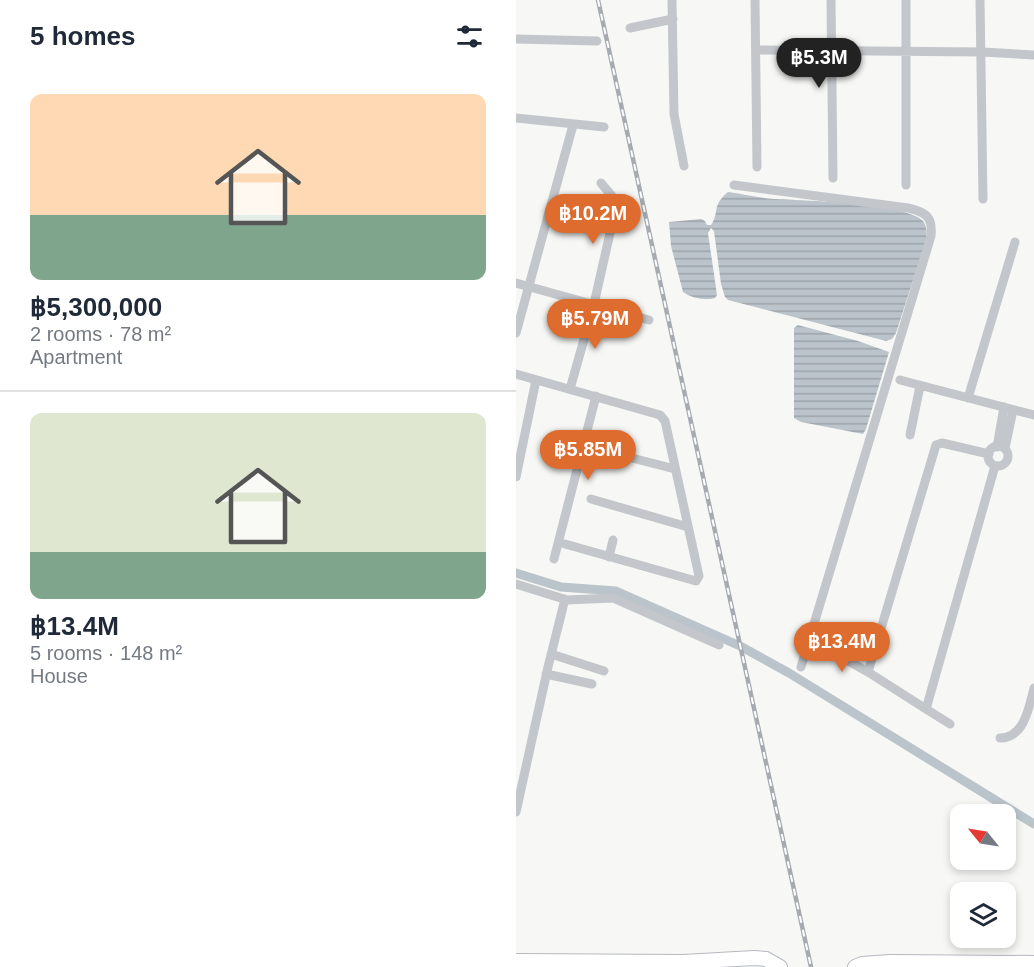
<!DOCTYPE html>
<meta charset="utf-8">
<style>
:root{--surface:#fff;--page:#f6f6f7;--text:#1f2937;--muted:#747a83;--line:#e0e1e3;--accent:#de6c2e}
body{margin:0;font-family:Helvetica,sans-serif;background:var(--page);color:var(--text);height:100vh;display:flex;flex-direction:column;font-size:22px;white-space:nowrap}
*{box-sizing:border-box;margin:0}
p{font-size:20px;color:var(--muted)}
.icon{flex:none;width:33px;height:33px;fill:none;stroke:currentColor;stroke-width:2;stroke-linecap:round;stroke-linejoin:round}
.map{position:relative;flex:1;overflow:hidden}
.panel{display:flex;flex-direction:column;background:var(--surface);width:516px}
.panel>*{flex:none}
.needle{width:39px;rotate:300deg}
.tools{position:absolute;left:434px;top:804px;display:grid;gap:12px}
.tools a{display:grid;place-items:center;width:66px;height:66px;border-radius:12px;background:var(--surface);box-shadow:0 3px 9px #0003;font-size:30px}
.price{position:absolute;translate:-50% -51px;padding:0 14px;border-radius:21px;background:var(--accent);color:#fff;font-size:20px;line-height:39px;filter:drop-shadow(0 2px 3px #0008)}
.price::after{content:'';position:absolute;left:50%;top:36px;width:18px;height:14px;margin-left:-9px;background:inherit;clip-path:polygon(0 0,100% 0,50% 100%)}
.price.on{background:#222;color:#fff}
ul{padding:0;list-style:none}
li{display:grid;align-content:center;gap:12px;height:318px;padding:0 30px}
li+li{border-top:2px solid var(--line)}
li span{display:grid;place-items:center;height:186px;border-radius:12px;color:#555}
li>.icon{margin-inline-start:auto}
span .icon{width:108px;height:108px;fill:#fffc;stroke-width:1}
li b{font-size:26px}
h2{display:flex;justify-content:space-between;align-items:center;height:72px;padding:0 30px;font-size:26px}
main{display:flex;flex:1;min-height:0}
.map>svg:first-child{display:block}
.water{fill:url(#water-rules)}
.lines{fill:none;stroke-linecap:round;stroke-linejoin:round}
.canal{stroke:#bbc4ca;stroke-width:9}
.secondary-casing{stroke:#b5b9bf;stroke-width:16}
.street{stroke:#c3c6ca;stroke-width:9}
.secondary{stroke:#fff;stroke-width:14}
.rail-casing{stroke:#a6aab1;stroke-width:4.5}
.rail{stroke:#fff;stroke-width:2;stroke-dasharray:7;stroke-linecap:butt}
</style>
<main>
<section class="panel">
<h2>5 homes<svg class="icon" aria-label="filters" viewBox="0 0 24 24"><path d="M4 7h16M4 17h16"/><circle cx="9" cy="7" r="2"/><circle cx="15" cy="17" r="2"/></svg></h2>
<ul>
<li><span style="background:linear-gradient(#ffd9b3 65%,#7fa58c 0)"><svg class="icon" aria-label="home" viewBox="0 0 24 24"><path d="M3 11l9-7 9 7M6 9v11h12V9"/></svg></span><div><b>฿5,300,000</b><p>2 rooms · 78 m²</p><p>Apartment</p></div></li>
<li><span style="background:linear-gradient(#dfe7d0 75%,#7fa58c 0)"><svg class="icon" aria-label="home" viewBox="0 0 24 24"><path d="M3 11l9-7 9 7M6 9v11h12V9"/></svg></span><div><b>฿13.4M</b><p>5 rooms · 148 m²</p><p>House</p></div></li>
</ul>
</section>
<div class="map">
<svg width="518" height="967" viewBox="0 0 518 967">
<defs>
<pattern id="water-rules" width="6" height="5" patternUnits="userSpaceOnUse" patternTransform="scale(1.5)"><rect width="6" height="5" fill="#bbc4ca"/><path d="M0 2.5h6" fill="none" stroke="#9ca4aa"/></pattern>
</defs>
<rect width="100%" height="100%" fill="#f7f8f5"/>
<path class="water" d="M212,192C227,194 243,198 258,199C284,200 393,204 407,221C412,228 411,236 409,243L380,333L376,339L370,341L212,300L209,297L205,284L198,231L195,228L192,233L201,295L199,298C190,301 175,298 167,292L155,246L153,222L185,219L189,221L191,225H195C204,212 195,206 212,192Z
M282,325L342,341L373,352L350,429L347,434L285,422L278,418V328Z"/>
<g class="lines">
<path class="canal" d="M0,573L45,587L100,591L224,646L273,673L518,824"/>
<defs>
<path id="secondary" d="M0,961L167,962L238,958L250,959L264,967
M339,967L346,964L374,962L518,963"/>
</defs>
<use href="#secondary" class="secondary-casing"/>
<path class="street" d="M156,0L158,114L168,166
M239,0L241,167
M315,0L317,178
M464,0L467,199
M114,28L157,19
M0,39L81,41
M240,50L466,52L518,55
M0,118L88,127
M218,185L392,208C410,212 417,217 415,236L285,667
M390,185V0
M0,283L133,320
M0,333L57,125
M0,374L144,415L149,421L183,576L180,581L49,544
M384,380L518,415
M54,389L78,304L99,211L96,196L85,183
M452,398L499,242
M394,435L404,386
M472 456a10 10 0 1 1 20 0a10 10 0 1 1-20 0Z
M481,447L488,407
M489,448L497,410
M81,449L159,469
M473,454L426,443L420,445L352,672L410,709L479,466
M0,477L20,380
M75,499L172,527
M93,557L97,540
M38,559L80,396
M0,584L51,600L97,598L203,645
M313,650L352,672
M35,654L88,671
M30,674L76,684
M410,709L434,724
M484,738C508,738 513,708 518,688
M0,812L32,667L49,599"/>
<use href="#secondary" class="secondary"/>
<defs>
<path id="rail" d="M82,0L295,967"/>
</defs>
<use href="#rail" class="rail-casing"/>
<use href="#rail" class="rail"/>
</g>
</svg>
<div class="tools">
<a><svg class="needle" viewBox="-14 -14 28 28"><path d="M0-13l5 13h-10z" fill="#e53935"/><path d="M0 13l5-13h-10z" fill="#747a83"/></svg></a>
<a><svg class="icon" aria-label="layers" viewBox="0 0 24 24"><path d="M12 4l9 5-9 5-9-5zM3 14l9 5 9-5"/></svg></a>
</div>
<b class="price on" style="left:303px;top:89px">฿5.3M</b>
<b class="price" style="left:77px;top:245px">฿10.2M</b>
<b class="price" style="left:79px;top:350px">฿5.79M</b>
<b class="price" style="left:72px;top:481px">฿5.85M</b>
<b class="price" style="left:326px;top:673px">฿13.4M</b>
</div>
</main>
